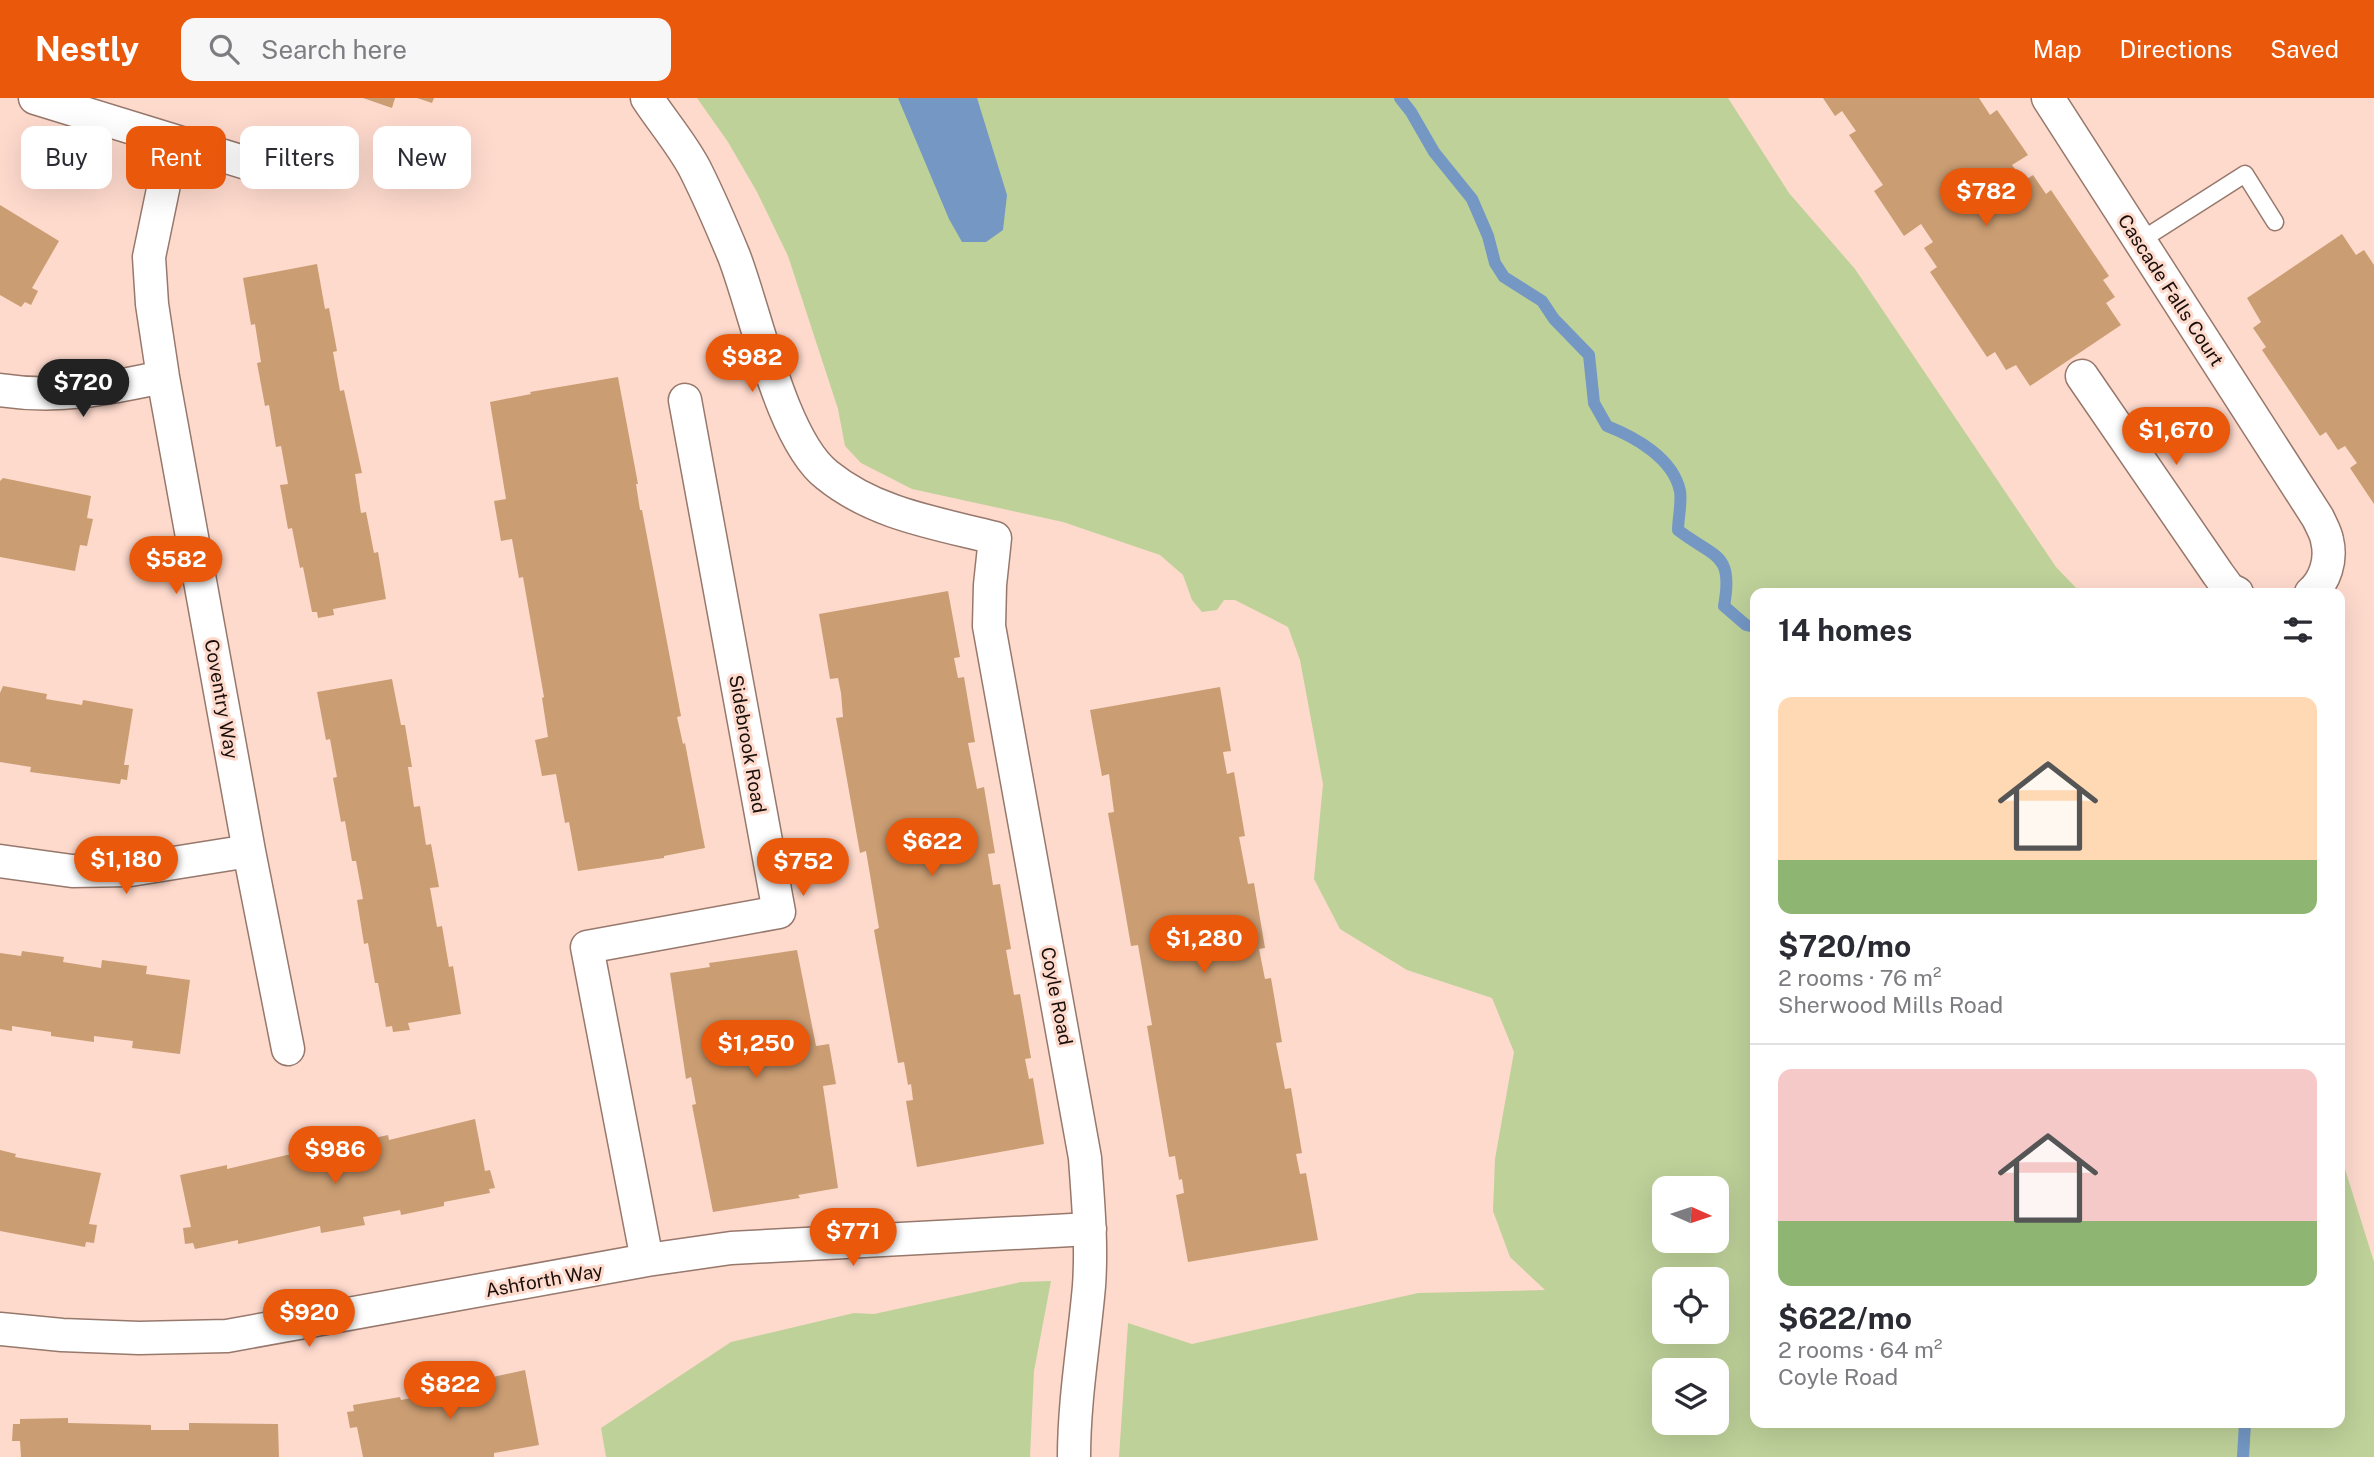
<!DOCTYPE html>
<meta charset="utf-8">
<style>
:root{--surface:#fff;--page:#f7f7f7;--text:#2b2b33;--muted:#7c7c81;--line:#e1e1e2;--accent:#ea580c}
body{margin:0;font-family:"Public Sans",sans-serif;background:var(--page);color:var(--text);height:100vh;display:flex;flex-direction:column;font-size:26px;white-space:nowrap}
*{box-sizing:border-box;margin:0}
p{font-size:23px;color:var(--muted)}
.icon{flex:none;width:38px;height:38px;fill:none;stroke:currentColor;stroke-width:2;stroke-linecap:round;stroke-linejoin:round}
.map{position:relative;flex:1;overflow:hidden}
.details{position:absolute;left:1750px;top:490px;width:595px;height:840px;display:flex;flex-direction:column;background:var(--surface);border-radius:14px;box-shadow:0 7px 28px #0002}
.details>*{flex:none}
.banner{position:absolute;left:21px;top:28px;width:665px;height:63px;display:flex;gap:14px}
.needle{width:46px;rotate:93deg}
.buttons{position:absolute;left:1652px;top:1078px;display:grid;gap:14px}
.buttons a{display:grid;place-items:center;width:77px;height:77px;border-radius:14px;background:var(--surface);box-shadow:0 7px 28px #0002;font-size:35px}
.price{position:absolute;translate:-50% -60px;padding:0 16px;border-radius:24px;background:var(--accent);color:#fff;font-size:23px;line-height:46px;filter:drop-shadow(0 2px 4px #0008)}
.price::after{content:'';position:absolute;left:50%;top:42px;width:21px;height:16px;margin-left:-10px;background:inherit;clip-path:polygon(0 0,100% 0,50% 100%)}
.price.selected{background:#222;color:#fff}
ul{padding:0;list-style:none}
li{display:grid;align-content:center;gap:14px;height:371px;padding:0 28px}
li+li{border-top:2px solid var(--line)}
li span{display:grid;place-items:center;height:217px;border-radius:14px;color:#555}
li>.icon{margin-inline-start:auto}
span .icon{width:126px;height:126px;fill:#fffc;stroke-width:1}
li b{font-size:30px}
h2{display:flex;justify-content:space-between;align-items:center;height:84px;padding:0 28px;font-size:30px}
.pill{padding:0 24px;border-radius:14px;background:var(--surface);box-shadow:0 7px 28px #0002;font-size:24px;line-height:63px}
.pill.selected{background:var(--accent);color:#fff}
header{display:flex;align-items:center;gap:42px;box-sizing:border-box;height:98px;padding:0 35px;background:var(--accent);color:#fff}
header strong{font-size:33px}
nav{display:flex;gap:38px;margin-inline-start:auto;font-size:24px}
.search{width:490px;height:63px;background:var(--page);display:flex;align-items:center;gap:18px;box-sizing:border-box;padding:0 24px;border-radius:14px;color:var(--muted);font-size:26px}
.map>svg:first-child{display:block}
.green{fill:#bed199;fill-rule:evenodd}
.water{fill:#7497c4}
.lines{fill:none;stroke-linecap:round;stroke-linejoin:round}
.stream{stroke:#7497c4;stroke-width:12}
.building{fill:#ca9d73}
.lane-casing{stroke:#97786c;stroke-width:19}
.street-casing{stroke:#97786c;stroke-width:35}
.lane{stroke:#fff;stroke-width:16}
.street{stroke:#fff;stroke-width:32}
.labels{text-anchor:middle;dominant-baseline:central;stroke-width:6;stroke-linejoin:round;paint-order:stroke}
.street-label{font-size:19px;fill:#1a0e0a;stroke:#fedacd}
</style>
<header>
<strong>Nestly</strong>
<div class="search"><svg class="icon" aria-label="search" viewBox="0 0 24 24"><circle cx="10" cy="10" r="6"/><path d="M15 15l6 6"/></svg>Search here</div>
<nav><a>Map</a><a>Directions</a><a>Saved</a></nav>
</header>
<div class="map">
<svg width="2374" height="1359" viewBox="0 0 2374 1359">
<rect width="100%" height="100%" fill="#fedacd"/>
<path class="green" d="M697,0H1728L1789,95L1855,171L2056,469L2081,495H1755V1325H2340V1055L2374,1164V1359H1119L1128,1225L1192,1246L1418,1195L1545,1192L1510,1159L1493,1113L1495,1061L1514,954L1492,900L1407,872L1340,831L1314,781L1323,686L1300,562L1288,529L1235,502H1224L1217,512L1202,514L1192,502L1183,477L1160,457L1063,424L912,391L861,365L845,348L838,311L788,158L757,94L728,44ZM1664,1090H1717V1143H1664ZM1664,1181H1717V1234H1664ZM1664,1272H1717V1325H1664Z
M1051,1183L1034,1273L1030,1359H606L601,1330L731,1244L854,1215L874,1216L1021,1184Z"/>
<path class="water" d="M898,0H977L1007,97L1003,132L986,144H962L949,121Z"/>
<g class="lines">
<path class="stream" d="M1400,0L1411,14L1434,54L1472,101L1488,138L1495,165L1504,179L1542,203L1554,221L1589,257L1594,305L1607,328C1635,339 1673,360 1680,393C1682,404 1678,421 1678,432C1714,460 1734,454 1724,508L1746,527L1755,529
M2243,1359L2245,1325"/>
</g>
<path class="building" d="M363,0H395L392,10Z
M417,0H434L432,5Z
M1823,0H1979L1990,17L1997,12L2028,57L2012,67L2024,83L2033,77L2046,96L2051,92L2109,178L2103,182L2115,199L2106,205L2121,227L2030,288L2016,267L2006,272L1995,254L1987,259L1930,174L1937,169L1924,150L1933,144L1921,126L1904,138L1874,93L1883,87L1849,37L1856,33L1842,13L1835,18Z
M0,107L59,143L32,190L38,193L31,207L25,204L21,209L0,197Z
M2342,136L2356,157L2364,152L2374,167V406L2350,370L2357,365L2345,348L2338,352L2326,334L2320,338L2262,252L2266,249L2253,230L2261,224L2247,200Z
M317,166L325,211L329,210L337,253L333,254L340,293L344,292L362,375L355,376L361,415L366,414L374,455L378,454L386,501L333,511L334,517L318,520L317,514H312L303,469L300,470L292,430L288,431L280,387L288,386L281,348L276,349L269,307L265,308L257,265L261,264L255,226L251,227L243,180Z
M618,279L638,386H636L640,412H642L681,618L677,619L683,646L685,645L705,750L664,758V760L578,773L569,724L565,725L556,676L542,678L535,642L548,639L542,600L544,599L523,479L519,480L512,441L501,443L494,403L506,401L490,304L531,296L530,294Z
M3,380L91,398L87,420L93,421L87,448L80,447L75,473L0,459V383Z
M948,493L960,559L954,560L958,580L964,579L975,644L968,645L977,691L984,689L995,755L988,756L993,787L1000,786L1011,851L1006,852L1014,897L1020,896L1031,960L1025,961L1029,981L1033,980L1044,1046L917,1069L906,1003L913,1002L911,986L908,987L904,964L898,965L874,832L879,830L866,753L860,755L836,620L843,619L841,595L838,580L830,581L819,516Z
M392,581L401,627H405L412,669H408L414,709L420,708L426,747L431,746L439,789L430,790L437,829L442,828L449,869L453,868L461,916L408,925L410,932L393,934L392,928L386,929L378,885H375L368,845L364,846L357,802L363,801L356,763H352L345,723L341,724L333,680L337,679L330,641L326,642L317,594Z
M3,588L47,596L46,601L82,607L83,602L133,611L124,667H129L127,682L121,681L120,686L30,674L31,669L0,664V595Z
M1220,589L1231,653L1223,654L1227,676L1234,674L1245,738L1239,739L1248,786L1254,785L1265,850L1259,851L1265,881L1271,880L1282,944L1276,945L1285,991L1291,990L1302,1055L1296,1056L1300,1076L1306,1075L1318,1142L1188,1164L1176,1097L1184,1095L1182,1081L1179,1082L1175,1058L1169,1059L1147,928L1152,927L1138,847L1131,848L1108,715L1114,714L1109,676L1102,678L1090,612Z
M797,852L816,948L829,946L836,986L823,988L838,1090L798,1097L800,1100L713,1114L692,1007L696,1006L691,979L686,981L670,875L710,869L709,865Z
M22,853L64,859L63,864L101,870L102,862L147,868L146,876L190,882L180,956L132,950L133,943L94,938V944L51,938V934L12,928V933L0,931V855L21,858Z
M475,1021L485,1073L490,1072L495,1090L489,1091L490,1095L444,1104V1108L401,1117L400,1112L363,1119L365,1127L321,1135L320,1128L238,1146V1142L195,1151L193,1145L185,1146L183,1130L191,1129L180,1077L227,1067V1071L308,1052L310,1060L348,1052L347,1046L388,1037L389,1042Z
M0,1052L16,1056L15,1059L101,1075L89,1126L97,1127L94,1145L86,1144L85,1149L0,1133Z
M525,1272L539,1347L494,1355V1359H363L357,1329L350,1330L347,1314L354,1313L353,1307L400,1299L401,1302L438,1295L437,1291Z
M68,1320V1325L151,1327V1332H189V1325L278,1326L279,1359H21L20,1343H12L13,1326H20V1321Z"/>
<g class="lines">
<defs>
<path id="lane" d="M2140,143L2245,76L2275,124"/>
<path id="street" d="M35,0L266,71
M647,0C662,23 682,46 695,71C709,99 722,129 734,158C756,215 781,341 827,377C875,416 936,425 995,440L990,487L989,528L1085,1060C1088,1103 1092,1145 1089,1188C1084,1245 1074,1302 1074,1359
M2048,0L2318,420C2321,427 2326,435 2327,442C2332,462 2325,483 2311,495
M173,43L149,159L152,206L163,279L249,753L288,951
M2082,278L2218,476L2229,491L2237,495
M0,292C59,301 106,291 163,279
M0,763L72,773L130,772L249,753
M647,1162L587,849L779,814L685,302
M0,1231L62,1237L139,1240L227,1238L647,1162L731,1150L1090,1131"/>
</defs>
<use href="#lane" class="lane-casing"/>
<use href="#street" class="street-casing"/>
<use href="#lane" class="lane"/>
<use href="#street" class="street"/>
</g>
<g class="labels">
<g class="street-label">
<text transform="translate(2171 192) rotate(57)">Cascade Falls Court</text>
<text transform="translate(222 601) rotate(80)">Coventry Way</text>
<text transform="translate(748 646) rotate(80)">Sidebrook Road</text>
<text transform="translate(1057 898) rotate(79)">Coyle Road</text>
<text transform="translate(544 1182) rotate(-10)">Ashforth Way</text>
</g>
</g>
</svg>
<div class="buttons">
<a><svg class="needle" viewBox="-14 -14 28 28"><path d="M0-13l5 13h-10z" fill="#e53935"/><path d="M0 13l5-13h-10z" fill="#7c7c81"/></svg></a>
<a><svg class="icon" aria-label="locate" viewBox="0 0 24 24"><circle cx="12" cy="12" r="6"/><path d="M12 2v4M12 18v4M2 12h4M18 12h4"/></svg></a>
<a><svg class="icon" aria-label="layers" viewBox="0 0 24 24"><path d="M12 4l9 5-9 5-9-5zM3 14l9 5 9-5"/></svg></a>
</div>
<b class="price" style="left:1986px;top:130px">$782</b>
<b class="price" style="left:752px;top:296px">$982</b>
<b class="price selected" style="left:83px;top:321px">$720</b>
<b class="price" style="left:2176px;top:369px">$1,670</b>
<b class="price" style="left:176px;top:498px">$582</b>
<b class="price" style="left:932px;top:780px">$622</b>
<b class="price" style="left:126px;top:798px">$1,180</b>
<b class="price" style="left:803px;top:800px">$752</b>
<b class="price" style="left:1204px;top:877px">$1,280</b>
<b class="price" style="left:756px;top:982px">$1,250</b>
<b class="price" style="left:335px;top:1088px">$986</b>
<b class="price" style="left:853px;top:1170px">$771</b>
<b class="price" style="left:309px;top:1251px">$920</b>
<b class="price" style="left:450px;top:1323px">$822</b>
<div class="banner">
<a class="pill">Buy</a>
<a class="pill selected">Rent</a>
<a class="pill">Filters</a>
<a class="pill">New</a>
</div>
<section class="details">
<h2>14 homes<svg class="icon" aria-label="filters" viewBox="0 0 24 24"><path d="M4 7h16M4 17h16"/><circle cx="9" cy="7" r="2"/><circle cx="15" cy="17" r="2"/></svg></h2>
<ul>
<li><span style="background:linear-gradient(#ffd9b3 75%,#8fb573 0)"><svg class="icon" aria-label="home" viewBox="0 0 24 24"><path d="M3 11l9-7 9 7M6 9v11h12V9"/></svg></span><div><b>$720/mo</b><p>2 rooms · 76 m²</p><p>Sherwood Mills Road</p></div></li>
<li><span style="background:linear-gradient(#f6c9c9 70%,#8fb573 0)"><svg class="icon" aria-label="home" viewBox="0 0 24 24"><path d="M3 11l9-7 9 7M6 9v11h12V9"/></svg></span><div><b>$622/mo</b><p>2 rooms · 64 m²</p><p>Coyle Road</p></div></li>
</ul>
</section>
</div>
